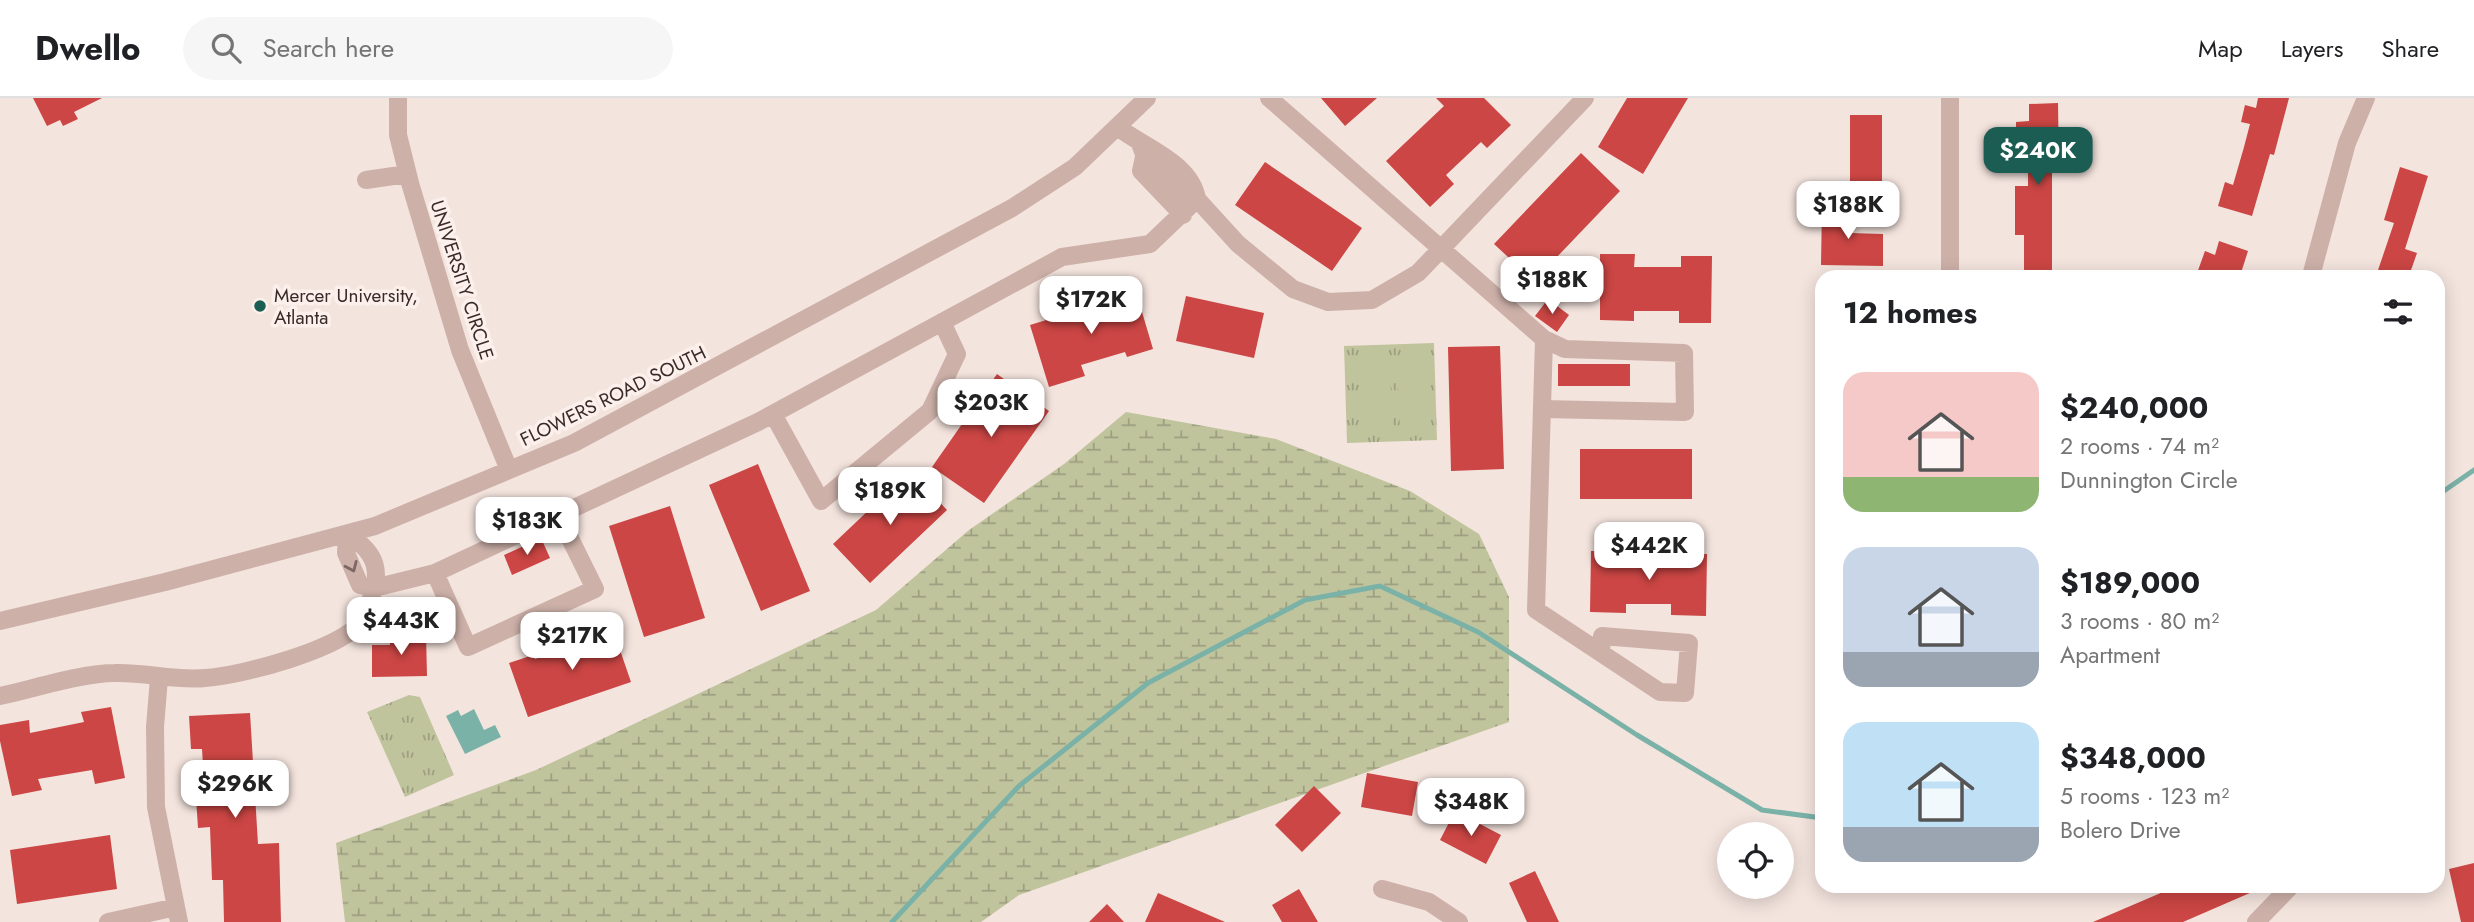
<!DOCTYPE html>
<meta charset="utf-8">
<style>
:root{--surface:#fff;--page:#f6f6f6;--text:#202124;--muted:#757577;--line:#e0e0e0;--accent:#1c5d53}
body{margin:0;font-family:Jost,sans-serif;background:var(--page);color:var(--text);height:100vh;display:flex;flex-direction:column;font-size:26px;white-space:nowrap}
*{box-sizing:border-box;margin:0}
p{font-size:23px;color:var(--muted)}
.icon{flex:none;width:38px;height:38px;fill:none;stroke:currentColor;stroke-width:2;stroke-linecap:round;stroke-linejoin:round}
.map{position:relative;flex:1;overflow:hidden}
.side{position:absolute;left:1815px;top:172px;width:630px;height:623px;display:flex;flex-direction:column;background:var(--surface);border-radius:21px;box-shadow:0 4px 18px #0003}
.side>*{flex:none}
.buttons{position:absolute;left:1717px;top:724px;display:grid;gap:14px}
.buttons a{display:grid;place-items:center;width:77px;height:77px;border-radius:50%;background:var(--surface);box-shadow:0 4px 18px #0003;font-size:35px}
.price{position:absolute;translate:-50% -60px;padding:0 16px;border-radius:14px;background:#fff;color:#222;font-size:23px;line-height:46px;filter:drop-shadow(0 2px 4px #0008)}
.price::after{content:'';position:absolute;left:50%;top:42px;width:21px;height:16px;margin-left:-10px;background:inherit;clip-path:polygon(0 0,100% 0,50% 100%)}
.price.on{background:var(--accent);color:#fff}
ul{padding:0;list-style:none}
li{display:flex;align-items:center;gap:21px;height:175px;padding:0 28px}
li span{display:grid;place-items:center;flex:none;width:196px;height:140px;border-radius:21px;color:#555}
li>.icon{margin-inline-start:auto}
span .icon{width:84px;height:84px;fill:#fffc;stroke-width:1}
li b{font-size:30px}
h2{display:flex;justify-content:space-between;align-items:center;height:84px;padding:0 28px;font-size:30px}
header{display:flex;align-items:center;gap:42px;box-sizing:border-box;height:98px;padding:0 35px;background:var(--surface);border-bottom:2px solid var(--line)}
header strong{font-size:33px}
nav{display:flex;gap:38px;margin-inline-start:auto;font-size:24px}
.search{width:490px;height:63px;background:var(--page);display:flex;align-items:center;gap:18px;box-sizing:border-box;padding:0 24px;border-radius:38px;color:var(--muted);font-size:26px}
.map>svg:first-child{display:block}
.wetland{fill:url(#wetland-marsh)}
.park{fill:url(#park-tufts)}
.garden{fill:#c0c49d}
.water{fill:#7bb2a8}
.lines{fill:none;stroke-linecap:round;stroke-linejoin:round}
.stream{stroke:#7bb2a8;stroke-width:5}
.building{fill:#cb4644}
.minor{stroke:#cdb1a9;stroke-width:18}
.oneway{stroke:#7c6763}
.poi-dot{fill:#1c5d53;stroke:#fbf0eb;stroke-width:2.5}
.labels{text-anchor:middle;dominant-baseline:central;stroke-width:7;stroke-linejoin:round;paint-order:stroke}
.street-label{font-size:19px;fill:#3a2a29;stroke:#fbf0eb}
.poi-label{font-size:19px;fill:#3a2a29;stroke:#fbf0eb;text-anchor:start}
</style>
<header>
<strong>Dwello</strong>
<div class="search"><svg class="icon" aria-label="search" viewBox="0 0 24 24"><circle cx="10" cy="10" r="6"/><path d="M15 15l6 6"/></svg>Search here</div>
<nav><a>Map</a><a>Layers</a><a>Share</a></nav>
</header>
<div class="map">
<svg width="2474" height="824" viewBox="0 0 2474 824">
<defs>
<pattern id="wetland-marsh" width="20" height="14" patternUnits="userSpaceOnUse" patternTransform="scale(1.75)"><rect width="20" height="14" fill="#c0c49d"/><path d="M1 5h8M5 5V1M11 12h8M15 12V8" fill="none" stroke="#9d9f80"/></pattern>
<pattern id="park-tufts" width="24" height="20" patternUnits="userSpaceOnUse" patternTransform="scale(1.75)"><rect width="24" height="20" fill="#c0c49d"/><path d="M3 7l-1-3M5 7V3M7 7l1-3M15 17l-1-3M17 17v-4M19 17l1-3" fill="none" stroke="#9d9f80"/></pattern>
</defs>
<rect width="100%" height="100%" fill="#f4e4de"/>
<path class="wetland" d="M1126,314L1276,341L1410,393L1479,436L1509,499V624L1019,797L981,824H345L336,745L536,672L876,512L969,432L1064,366Z"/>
<path class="park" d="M1434,245L1437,342L1347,345L1344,248Z
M409,597L420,599L454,677L405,699L367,614Z"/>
<path class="garden" d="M1429,262L1431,331L1400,332L1397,263Z
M1390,263L1392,332L1361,333L1358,264Z"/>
<path class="water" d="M474,611L484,632L495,627L501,639L465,656L446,618L458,612L461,618Z"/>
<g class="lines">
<path class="stream" d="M2438,397L2474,372
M892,824L1019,688L1148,585L1305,502L1380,488L1478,534L1637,637L1762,712L1822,720"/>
</g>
<path class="building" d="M33,0H102L74,14L78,21L63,28L60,22L47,28Z
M1321,0H1377L1345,28Z
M1436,0H1484L1511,27L1487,50L1481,44L1446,77L1454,86L1430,109L1386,63L1444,8Z
M1627,0H1688L1643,76L1598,49Z
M2258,0H2289L2274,57L2270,56L2252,118L2218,108L2225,84L2233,87L2244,49L2250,26L2241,24L2245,7L2256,10Z
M2058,5L2059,70H2052V178H2024V137H2015V88H2028V48H2016V24L2029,23V6Z
M1850,17H1882V88H1850Z
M1581,55L1620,93L1534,183L1494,146Z
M1265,64L1362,130L1332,173L1235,107Z
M2400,69L2428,78L2405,151L2417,155L2409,178H2376L2394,125L2384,122Z
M1822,108H1851V135L1883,136V168L1821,167Z
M2219,143L2248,153L2240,178H2196L2205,153L2215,157Z
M1600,156H1635L1634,169H1681V158H1712L1711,225H1679V213H1634V223L1600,222Z
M1134,187L1153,251L1127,259L1125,254L1081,267L1085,278L1049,289L1030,227L1102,205L1100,197Z
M1186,198L1264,215L1254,260L1176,243Z
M1548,201L1569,217L1557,234L1535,218Z
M1500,248L1504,371L1451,373L1448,249Z
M1558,266H1630V288H1558Z
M997,276L1049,313L984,405L932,369Z
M1580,351H1692V401H1580Z
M758,366L810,493L761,513L709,387Z
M910,373L947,412L870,485L833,446Z
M670,408L705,520L644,539L609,428Z
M541,440L550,460L512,477L504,457Z
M1591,453L1707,456L1706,518L1671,517V506H1626V515L1590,514Z
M610,523L631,584L528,619L509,565L533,557L535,561L580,546L576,535Z
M426,536L427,578L372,579V547H390V537Z
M111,609L125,680L95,686L92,672L38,681L42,692L12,698L0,643V627L29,622L30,635L84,624L81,614Z
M250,615L258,746L279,745L281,824H224L223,782H212L210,729L198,730L196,700H205L202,651H191L189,618Z
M1367,675L1418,684L1412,718L1361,709Z
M1314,688L1341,715L1302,754L1275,727Z
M1455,713L1501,737L1486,766L1440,742Z
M110,737L117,791L17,806L10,752Z
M2474,765V824H2461L2449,771Z
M1535,773L1559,824H1527L1509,785Z
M2177,788H2266L2183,824H2093Z
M1299,791L1318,824H1282L1272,807Z
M1158,795L1225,824H1145Z
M1107,806L1124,824H1089Z"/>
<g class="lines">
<path class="minor" d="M398,0V37L410,85L460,252L509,372
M1269,0L1544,241L1565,251L1684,255L1685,314L1542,311
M1119,30C1145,50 1191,65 1197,101C1175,95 1147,68 1140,46
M1144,59L1141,73L1183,117
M366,82L407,76
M1950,178V0
M2311,178L2347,45L2366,0
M1544,241L1536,512L1660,594L1685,595L1689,545L1602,538L1601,555
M773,316L821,403L930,313L957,256L942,224
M435,475L468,549L595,491L558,416
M0,523L165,484L375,428L574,345L1012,110L1075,69L1147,0
M159,580L155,629L156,709L179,824
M0,598C33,591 82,575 115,575C145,574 175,583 205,580C239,578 345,551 362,522C368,512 372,498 375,487C380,462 366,448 347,436L346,455L360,487L374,490L435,475L758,324L1062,159L1150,146L1197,101L1238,146L1293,191L1328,204L1372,202L1418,175L1585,0
M1382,791L1429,804L1459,824
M108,824L176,809
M2256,824L2291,788"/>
</g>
<defs><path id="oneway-chevron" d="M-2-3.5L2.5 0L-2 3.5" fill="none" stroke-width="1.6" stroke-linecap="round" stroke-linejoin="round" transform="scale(1.75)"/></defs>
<use class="oneway" href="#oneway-chevron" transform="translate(352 469) rotate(66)"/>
<circle class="poi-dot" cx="260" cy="208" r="7"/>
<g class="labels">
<g class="street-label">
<text transform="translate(462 182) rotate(72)">UNIVERSITY CIRCLE</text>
<text transform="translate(613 298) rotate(-26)">FLOWERS ROAD SOUTH</text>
</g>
<g class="poi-label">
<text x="274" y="197">Mercer University,<tspan x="274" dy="22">Atlanta</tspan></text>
</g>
</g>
</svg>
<div class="buttons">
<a><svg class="icon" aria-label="locate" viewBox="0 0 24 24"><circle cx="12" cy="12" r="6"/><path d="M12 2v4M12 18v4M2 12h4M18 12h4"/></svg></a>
</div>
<b class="price on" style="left:2038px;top:89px">$240K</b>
<b class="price" style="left:1848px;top:143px">$188K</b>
<b class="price" style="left:1552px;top:218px">$188K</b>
<b class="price" style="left:1091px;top:238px">$172K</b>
<b class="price" style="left:991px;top:341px">$203K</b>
<b class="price" style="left:890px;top:429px">$189K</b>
<b class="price" style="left:527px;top:459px">$183K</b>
<b class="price" style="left:1649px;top:484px">$442K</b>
<b class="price" style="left:401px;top:559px">$443K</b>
<b class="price" style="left:572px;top:574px">$217K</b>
<b class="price" style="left:235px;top:722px">$296K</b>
<b class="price" style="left:1471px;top:740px">$348K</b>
<section class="side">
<h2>12 homes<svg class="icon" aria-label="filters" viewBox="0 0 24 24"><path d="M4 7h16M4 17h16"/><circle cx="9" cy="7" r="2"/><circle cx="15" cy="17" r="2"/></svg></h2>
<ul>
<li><span style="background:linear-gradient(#f6c9c9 75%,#8fb573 0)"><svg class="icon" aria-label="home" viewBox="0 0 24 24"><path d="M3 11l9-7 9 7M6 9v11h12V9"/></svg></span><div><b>$240,000</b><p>2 rooms · 74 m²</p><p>Dunnington Circle</p></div></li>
<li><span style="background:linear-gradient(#c9d6e8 75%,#9aa5b1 0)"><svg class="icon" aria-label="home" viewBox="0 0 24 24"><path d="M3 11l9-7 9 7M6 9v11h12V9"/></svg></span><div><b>$189,000</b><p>3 rooms · 80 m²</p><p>Apartment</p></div></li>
<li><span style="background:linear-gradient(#bfe0f5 75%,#9aa5b1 0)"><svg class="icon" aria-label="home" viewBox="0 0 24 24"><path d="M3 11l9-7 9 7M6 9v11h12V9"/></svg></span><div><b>$348,000</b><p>5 rooms · 123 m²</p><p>Bolero Drive</p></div></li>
</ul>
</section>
</div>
